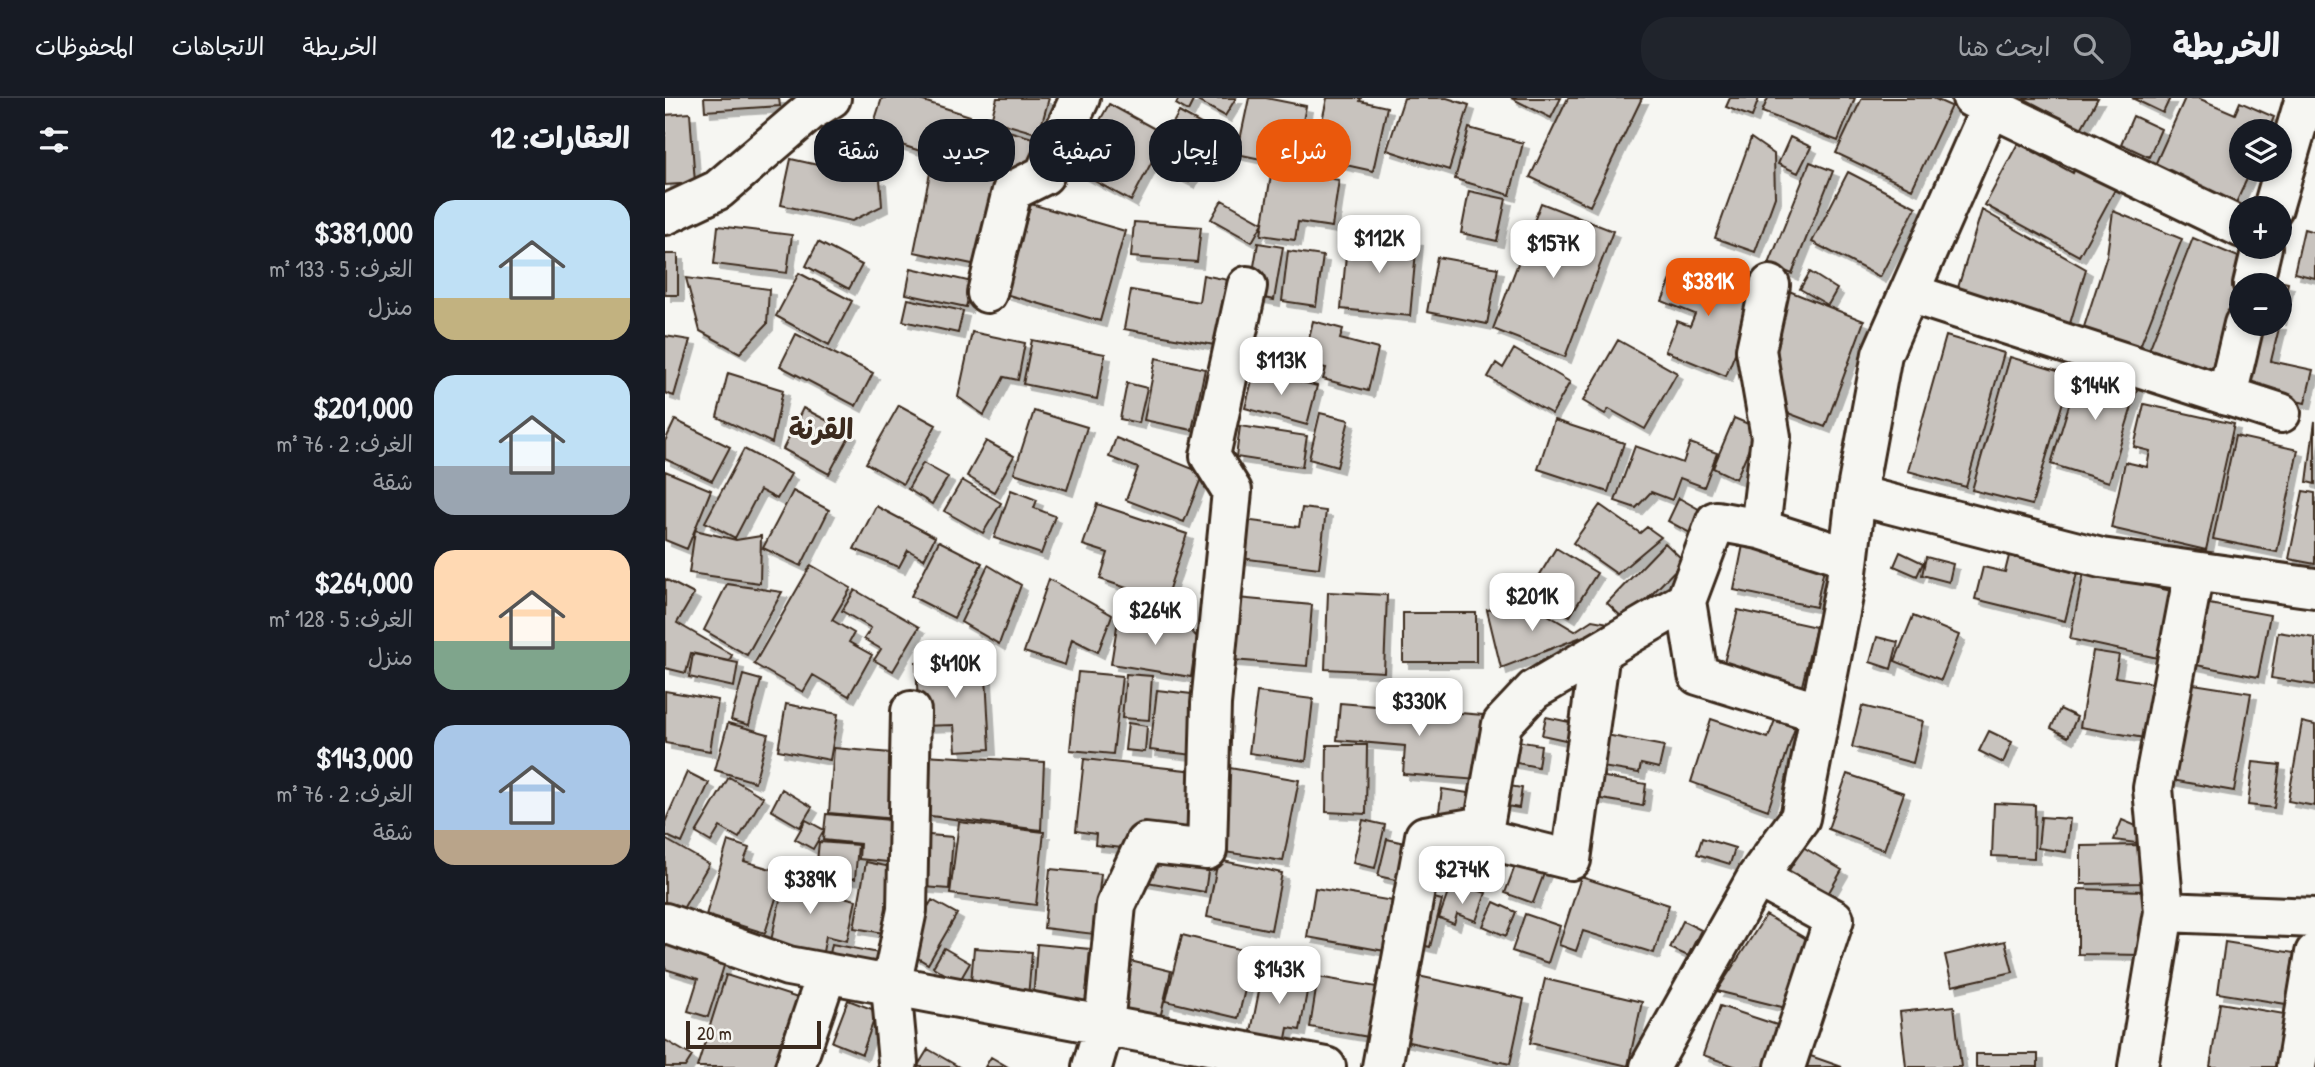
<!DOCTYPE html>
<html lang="ar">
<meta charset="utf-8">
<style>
:root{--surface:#171b24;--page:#20242c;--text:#f1f3f6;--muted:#9ea1a6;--line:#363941;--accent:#ea580c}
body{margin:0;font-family:"Patrick Hand","Playpen Sans Arabic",sans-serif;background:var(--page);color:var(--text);direction:rtl;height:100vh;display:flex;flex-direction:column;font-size:26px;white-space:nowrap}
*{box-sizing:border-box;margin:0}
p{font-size:23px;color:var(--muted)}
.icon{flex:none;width:38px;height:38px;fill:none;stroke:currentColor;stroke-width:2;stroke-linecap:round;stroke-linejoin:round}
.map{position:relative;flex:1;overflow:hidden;direction:ltr}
.details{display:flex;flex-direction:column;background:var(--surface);width:665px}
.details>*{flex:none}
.top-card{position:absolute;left:21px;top:21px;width:665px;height:63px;direction:rtl;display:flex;gap:14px}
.tools{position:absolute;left:1564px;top:21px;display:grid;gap:14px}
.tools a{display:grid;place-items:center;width:63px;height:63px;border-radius:50%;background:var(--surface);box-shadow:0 4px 10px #0003;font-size:35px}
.scale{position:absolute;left:21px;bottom:18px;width:135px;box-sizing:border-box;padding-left:7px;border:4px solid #3b2a1e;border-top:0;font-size:19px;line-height:24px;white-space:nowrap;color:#3b2a1e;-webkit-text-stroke:5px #f6f6f2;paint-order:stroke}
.price{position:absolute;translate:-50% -60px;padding:0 16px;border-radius:14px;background:#fff;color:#222;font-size:23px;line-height:46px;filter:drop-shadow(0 2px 4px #0008)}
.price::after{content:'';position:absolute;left:50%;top:42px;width:21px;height:16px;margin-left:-10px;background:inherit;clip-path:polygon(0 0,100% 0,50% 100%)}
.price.current{background:var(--accent);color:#fff}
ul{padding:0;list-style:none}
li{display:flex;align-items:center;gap:21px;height:175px;padding:0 35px}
li span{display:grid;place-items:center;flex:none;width:196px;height:140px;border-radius:21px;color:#555}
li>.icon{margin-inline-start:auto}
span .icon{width:84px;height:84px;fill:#fffc;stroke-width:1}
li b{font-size:30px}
h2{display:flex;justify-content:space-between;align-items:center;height:84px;padding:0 35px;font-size:30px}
.tag{padding:0 24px;border-radius:28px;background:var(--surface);box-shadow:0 4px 10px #0003;font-size:24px;line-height:63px}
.tag.current{background:var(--accent);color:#fff}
header{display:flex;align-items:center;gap:42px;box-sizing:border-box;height:98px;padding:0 35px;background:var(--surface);border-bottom:2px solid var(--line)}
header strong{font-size:33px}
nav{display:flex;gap:38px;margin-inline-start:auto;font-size:24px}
.search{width:490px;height:63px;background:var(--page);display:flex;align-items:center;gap:18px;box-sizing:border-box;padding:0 24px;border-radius:28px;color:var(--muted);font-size:26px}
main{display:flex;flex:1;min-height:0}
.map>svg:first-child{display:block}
.building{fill:#c8c3be;stroke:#3b2a1e;stroke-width:2;filter:url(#shadow)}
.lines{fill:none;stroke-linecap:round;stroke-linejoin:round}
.minor-casing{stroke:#3b2a1e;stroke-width:44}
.minor{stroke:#f6f6f2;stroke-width:38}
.labels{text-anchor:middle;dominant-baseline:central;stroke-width:6;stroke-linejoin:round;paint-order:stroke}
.district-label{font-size:28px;font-weight:bold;fill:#3b2a1e;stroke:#f6f6f2}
</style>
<header>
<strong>الخريطة</strong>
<div class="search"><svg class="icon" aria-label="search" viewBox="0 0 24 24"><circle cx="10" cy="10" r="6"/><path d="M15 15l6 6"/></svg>ابحث هنا</div>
<nav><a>الخريطة</a><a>الاتجاهات</a><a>المحفوظات</a></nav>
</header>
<main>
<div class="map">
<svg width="1650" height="969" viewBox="0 0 1650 969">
<defs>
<filter id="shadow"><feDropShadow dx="6" dy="6" stdDeviation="0" flood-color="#0004"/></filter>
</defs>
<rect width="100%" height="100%" fill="#f6f6f2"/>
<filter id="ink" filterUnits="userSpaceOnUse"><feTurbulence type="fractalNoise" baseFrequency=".0143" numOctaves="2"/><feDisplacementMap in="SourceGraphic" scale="14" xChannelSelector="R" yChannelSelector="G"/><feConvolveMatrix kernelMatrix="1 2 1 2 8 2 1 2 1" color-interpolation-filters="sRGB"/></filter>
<g filter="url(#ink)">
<path class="building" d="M39,0H114L115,8L40,13Z
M217,0H249L305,18L290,64L205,37Z
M332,0H384L374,36L326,22Z
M514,0H571L560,18L529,1L523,13L511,6Z
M584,0H601L641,8L629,68L572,56Z
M662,0H696L695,3L722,9L708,73L649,60Z
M739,0H782L804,7L784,72L722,52Z
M846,0H896L886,20Z
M903,0H977L925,108L865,79Z
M1065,0H1094L1087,19L1061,9Z
M1103,0H1190L1173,43L1097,14Z
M1197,0H1268L1286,8L1247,91L1171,55Z
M1358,0H1433L1416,31Z
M1467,0H1505L1498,15Z
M1520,0H1533L1570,16L1575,4L1609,19L1603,33H1577V72H1586L1571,105L1489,69Z
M444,6L501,37L466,103L408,71Z
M514,14L556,37L538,71L527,65L534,51L503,34Z
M25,15L30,85L0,87V17Z
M1468,18L1496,31L1484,59L1456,46Z
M323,27L371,41L359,81L311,67Z
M804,30L858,45L845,97L790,81Z
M1125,39L1146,49L1133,75L1113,66Z
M1086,40L1109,56L1110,99L1090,154L1050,140Z
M1353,45L1408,75L1412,66L1452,88L1414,158L1320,107Z
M517,47L530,54L524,66L531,70L524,84L504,74Z
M126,61L215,81L217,108L187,123L116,107Z
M1145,64L1168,73L1127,176L1104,166Z
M266,70L329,83L312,167L249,154Z
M607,71L674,82L667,129L633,124L630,142L596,137Z
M1183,74L1251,109L1215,179L1147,144Z
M804,93L841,101L832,143L796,135Z
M557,102L598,125L587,144L546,121Z
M876,105L948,133L900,259L828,231Z
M366,106L460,133L435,223L340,196Z
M1317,112L1421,171L1404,229L1291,196Z
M1448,113L1517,141L1474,251L1418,232L1442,157Z
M469,124L536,129L532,164L466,159Z
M53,128L127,137L122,175L49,166Z
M1639,131L1650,134V180L1629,175Z
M683,136L752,142L745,218L676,211Z
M1528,140L1583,163L1555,272L1512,264L1484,252Z
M153,144L197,167L184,191L141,168Z
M593,145L618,149L609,202L584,197Z
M623,153L658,158L651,208L617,203Z
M0,156H13V197H0Z
M772,159L833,170L822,226L762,214Z
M1013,165L1093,197L1061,278L1000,253L1012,223L1025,228L1030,216L997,203Z
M246,170L307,184L301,209L241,196Z
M1145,174L1172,191L1163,207L1135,191Z
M134,175L187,203L164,247L111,218Z
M538,177L573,184L561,249L459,231L466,192L534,204Z
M1596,179L1623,185L1615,222V187H1594Z
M21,180L104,191L102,226L75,255L35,233Z
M1124,193L1199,223L1160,329L1115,312L1111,226Z
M243,201L298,213L293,235L238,223Z
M648,223L678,231L675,241L713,251L703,293L658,281L661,270L638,265Z
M1585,226H1615L1606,263L1648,272L1640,305L1572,289Z
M307,234L360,245L353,282L339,279L319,317L293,299Z
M131,236L208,275L191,308L115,268Z
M0,238L25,242L9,298L0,295Z
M1281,238L1339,255L1301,389L1243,373Z
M367,242L440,256L432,301L358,286Z
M953,242L1012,275L980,331L944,311L940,316L918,303Z
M849,251L905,284L887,316L823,279L831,265L838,270Z
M1345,259L1406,277L1367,407L1307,392Z
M491,260L540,271L527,332L479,322Z
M1417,264L1475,282L1444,384L1386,366Z
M590,271L652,288L642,327L580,310Z
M63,275L118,292L107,345L52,319Z
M462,285L482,290L474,325L455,321Z
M1479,306L1569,326L1541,452L1446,430L1460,364L1482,369L1485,353L1469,349Z
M234,307L271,327L238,386L201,365Z
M138,310L186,335L164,376L118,351Z
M369,313L422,329L402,392L349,375Z
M655,315L684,322L672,369L644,361Z
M1069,320L1093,330L1071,381L1048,370Z
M10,322L65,349L47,383L0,361V343Z
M889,322L959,345L943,394L873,371Z
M1650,323V386L1642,384Z
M575,328L642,338L637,369L571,359Z
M1570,338L1633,352L1612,454L1548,441Z
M451,340L538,375L519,424L461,402L473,370L444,359Z
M321,343L349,358L329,394L302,378Z
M1025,345L1052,355L1039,389L1015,380L1007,402L986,394L971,410L950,403L970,348L1018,365Z
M79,351L126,376L112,401L95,392L70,440L40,424Z
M258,365L283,379L267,406L243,391Z
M0,373L46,392L22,451L0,442Z
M297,382L336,405L318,435L279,413Z
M346,392L372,402L369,410L390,418L376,456L329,440Z
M128,393L164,412L136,468L98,450Z
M1638,393L1650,395V466L1624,461Z
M1014,400L1037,413L1025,435L1003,423Z
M432,406L522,436L500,503L435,481L443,455L418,447Z
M935,407L975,435L982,429L996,439L952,476L908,445Z
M211,408L270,439L259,461L243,452L234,469L189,451Z
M637,410L661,413L654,470L575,460L579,422L634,429Z
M30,432L71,442L96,438L95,485L24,475Z
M1079,442L1161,460L1151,509L1069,492Z
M274,443L317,465L289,520L246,498Z
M1000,445L1019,463L961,523L942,505Z
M891,450L932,475L905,518L865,493Z
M1235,454L1258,465L1252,478L1229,468Z
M1344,458L1412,475L1400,523L1310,501L1318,469L1340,474Z
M1261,459L1288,466L1284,484L1257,477Z
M146,467L186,490L167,522L189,535L184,544L207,557L184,598L148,577L138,594L89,566Z
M323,467L356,487L334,546L296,524Z
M1419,474L1516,495L1502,562L1405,541Z
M0,481L29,496L12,525L67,557L64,563L26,555L21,575L0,570Z
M384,481L447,517L433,554L407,541L400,567L359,554Z
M62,486L117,494L82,557L39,532Z
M190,492L254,529L228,573L209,562L216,551L199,541L206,530L177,513Z
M663,494L722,497L719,574L660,571Z
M572,500L647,507L642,568L567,562Z
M1533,504L1605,517L1593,579L1521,565Z
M868,508L910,533L927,522L950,526L836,570L822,512Z
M1073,512L1151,529L1133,604L1057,572Z
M738,515H811V564H738Z
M488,518L520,526L532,539L526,579L446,566L453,522L487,527Z
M1248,518L1294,537L1276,582L1230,563Z
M1613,534L1650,540V587L1606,580Z
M1212,539L1233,544L1226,571L1205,564Z
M1428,553L1454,557L1450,579L1494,586L1485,641L1415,629Z
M28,556L73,565L69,589L24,579Z
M320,561L325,651L291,653L289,627L254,628L251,564Z
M413,574L457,578L448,656L405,652Z
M461,576L487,578L484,622L457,620Z
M78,577L96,582L84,627L66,622Z
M1516,584L1586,595L1569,693L1501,681Z
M492,592L544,598L537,658L485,652Z
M0,593L53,602L45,653L0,645Z
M592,594L648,601L641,663L584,655Z
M675,605L818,617L813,682L738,676L740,648L672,642Z
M121,606L173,616L165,662L113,652Z
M1197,608L1258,623L1248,665L1187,649Z
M1395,611L1412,619L1403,639L1386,630Z
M881,619L918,627L914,645L877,637Z
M1046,621L1103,640L1110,622L1130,630L1103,712L1026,684Z
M1637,624L1650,627V708L1623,703Z
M63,625L103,636L90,684L50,672Z
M463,625L482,628L480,654L460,652Z
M1324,633L1347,644L1338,665L1314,653Z
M936,636L999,648L994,670L976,666L974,675L931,668Z
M840,641L876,647L873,669L836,662Z
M662,647H702L701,716L661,714Z
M169,650L237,656L231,721L164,715Z
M259,657L379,664L376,732L258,717Z
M419,661L530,673L522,746L467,751L430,747L431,736L411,733Z
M1588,664L1615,667L1609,710L1583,707Z
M559,669L634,682L618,763L553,753Z
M22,674L44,685L17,745L0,737V724Z
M1182,676L1239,695L1219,752L1163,731Z
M928,677L981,686L978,708L925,699Z
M64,679L98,699L74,740L55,729L46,744L31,735Z
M832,686L857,690L854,710L829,706Z
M117,691L147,709L135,729L106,712Z
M777,691L810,696L805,726L773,721Z
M1329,705L1370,707L1369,760L1327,758Z
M161,716L236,723L232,765L194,761L195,746L158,742Z
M1376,719L1405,721L1401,754L1373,750Z
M141,722L159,732L148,751L130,741Z
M698,722L720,727L710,770L688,765Z
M1457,722L1476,730L1471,745L1449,742Z
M294,724L379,734L371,807L285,796Z
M252,736L288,739L284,791L247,788Z
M1037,740L1070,750L1065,766L1032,756Z
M0,741L44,766L12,821L0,814Z
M722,741L744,746L735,783L713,778Z
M63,743L84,750L79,763L119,775L100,835L41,817Z
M154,744L193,747L190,781L164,778L163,785L150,783Z
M784,745L797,749L787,785L774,781Z
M1477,747V785L1416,786V748Z
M1138,749L1177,772L1160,801L1120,779Z
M480,757L544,767L540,794L476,783Z
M853,760L881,770L868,805L840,795Z
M553,762L617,775L606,832L542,819Z
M201,764L231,770L219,835L189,830Z
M122,771L148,777L145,791L191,802L182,843L161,838L157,859L105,847Z
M385,771L436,776L429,836L379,830Z
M916,779L1004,807L989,855L918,833L911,853L894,847Z
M650,790L728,803L720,853L642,839Z
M806,790L821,795L811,823L792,816L789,826L774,820L784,792L802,799Z
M1413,791L1480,793L1479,857L1413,856Z
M761,798L777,802L765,849L749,845Z
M267,802L292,816L263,866L238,851Z
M829,804L851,814L841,838L818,828Z
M860,816L895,828L883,865L847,853Z
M1101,817L1143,842L1121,910L1052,893Z
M1018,823L1036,832L1023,858L1005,850Z
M5,834L64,852L43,919L23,913L33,881L0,871V850Z
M517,837L589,855L573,920L501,903Z
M1340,843L1348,874L1287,888L1280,857Z
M1560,844L1629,855L1621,906L1553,895Z
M167,846L214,855L209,880L162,870Z
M372,846L425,851L420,909L368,904Z
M279,850L305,865L294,884L268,869Z
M309,850L367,854L363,899L342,897L343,888L306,884Z
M461,862L506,873L493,929L448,919Z
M600,863L646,872L635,932L623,930L618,956L583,949Z
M744,876L859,901L845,966L730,941Z
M61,877L139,902L118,969H32Z
M653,879L712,889L704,939L645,929Z
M880,881L977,904L963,968L865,945Z
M183,902L212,913L197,956L167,944Z
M1555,905L1625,917L1616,969H1545Z
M1055,908L1118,929L1105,969H1072L1038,957Z
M1289,908L1296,969H1241L1235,914Z
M0,942L27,958L20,969H0Z
M263,951L294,969H252Z
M1134,954L1177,969H1129Z
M1311,956H1373V969H1311Z
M326,959L343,969H320Z"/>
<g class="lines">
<defs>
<path id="minor" d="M1307,0L1577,130
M1608,110L1640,0
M0,117L53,92L144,14L166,0
M1588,187L1597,149
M322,195L347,93L379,77L415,0
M1244,195L1616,315
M1562,298L1579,226
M1191,397L1436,460L1650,490
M1095,431L1106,339L1091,252L1105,187
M1021,503L1033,577L1155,615
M789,733L906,762L935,554
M1092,779L1169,821L1120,969
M1499,814L1650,820
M0,825L123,868L661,969
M233,964L226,888L242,812L246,613
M130,969L162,875
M427,969L439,928L451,807L480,745L542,752L546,606L567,393L545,358L582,188
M717,969L760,738L819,728L837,626L869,592L1021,503L1051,423L1095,431L1183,459
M985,969L1092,779L1135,720L1181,483L1191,397L1217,256L1330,0
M1473,969L1499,814L1488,690L1529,474
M1631,969L1650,855"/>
</defs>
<use href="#minor" class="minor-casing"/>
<use href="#minor" class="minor"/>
</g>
</g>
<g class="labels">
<g class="district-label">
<text x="156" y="331">القرنة</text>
</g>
</g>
</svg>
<div class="tools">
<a><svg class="icon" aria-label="layers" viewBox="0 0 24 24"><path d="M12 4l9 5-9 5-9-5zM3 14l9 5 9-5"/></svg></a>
<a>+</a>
<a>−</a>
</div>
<div class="scale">20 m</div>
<b class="price" style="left:714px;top:177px">$112K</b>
<b class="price" style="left:888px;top:182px">$157K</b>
<b class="price current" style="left:1043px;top:220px">$381K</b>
<b class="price" style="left:616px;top:299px">$113K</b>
<b class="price" style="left:1430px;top:324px">$144K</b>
<b class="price" style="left:867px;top:535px">$201K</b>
<b class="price" style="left:490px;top:549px">$264K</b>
<b class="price" style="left:290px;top:602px">$410K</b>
<b class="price" style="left:754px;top:640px">$330K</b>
<b class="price" style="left:797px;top:808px">$274K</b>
<b class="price" style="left:145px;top:818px">$389K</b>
<b class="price" style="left:614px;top:908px">$143K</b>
<div class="top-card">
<a class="tag current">شراء</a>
<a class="tag">إيجار</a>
<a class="tag">تصفية</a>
<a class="tag">جديد</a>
<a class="tag">شقة</a>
</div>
</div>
<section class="details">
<h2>العقارات: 12<svg class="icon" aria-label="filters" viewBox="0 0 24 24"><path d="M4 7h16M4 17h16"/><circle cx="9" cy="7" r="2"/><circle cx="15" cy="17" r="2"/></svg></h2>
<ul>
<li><span style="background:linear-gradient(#bfe0f5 70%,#c2b280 0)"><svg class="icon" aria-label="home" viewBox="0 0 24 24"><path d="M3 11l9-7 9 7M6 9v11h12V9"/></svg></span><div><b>$381,000</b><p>الغرف: 5 · 133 m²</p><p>منزل</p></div></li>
<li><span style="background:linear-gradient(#bfe0f5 65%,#9aa5b1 0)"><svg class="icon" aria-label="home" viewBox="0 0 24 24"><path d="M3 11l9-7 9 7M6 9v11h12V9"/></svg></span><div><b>$201,000</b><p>الغرف: 2 · 76 m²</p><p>شقة</p></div></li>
<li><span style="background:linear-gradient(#ffd9b3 65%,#7fa58c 0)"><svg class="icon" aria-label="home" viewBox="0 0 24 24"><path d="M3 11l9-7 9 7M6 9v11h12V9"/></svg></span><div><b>$264,000</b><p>الغرف: 5 · 128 m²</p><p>منزل</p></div></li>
<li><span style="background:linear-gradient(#a9c7e8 75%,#b9a48a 0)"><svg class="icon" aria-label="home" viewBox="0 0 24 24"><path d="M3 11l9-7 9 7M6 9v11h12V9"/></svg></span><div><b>$143,000</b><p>الغرف: 2 · 76 m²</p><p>شقة</p></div></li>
</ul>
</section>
</main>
